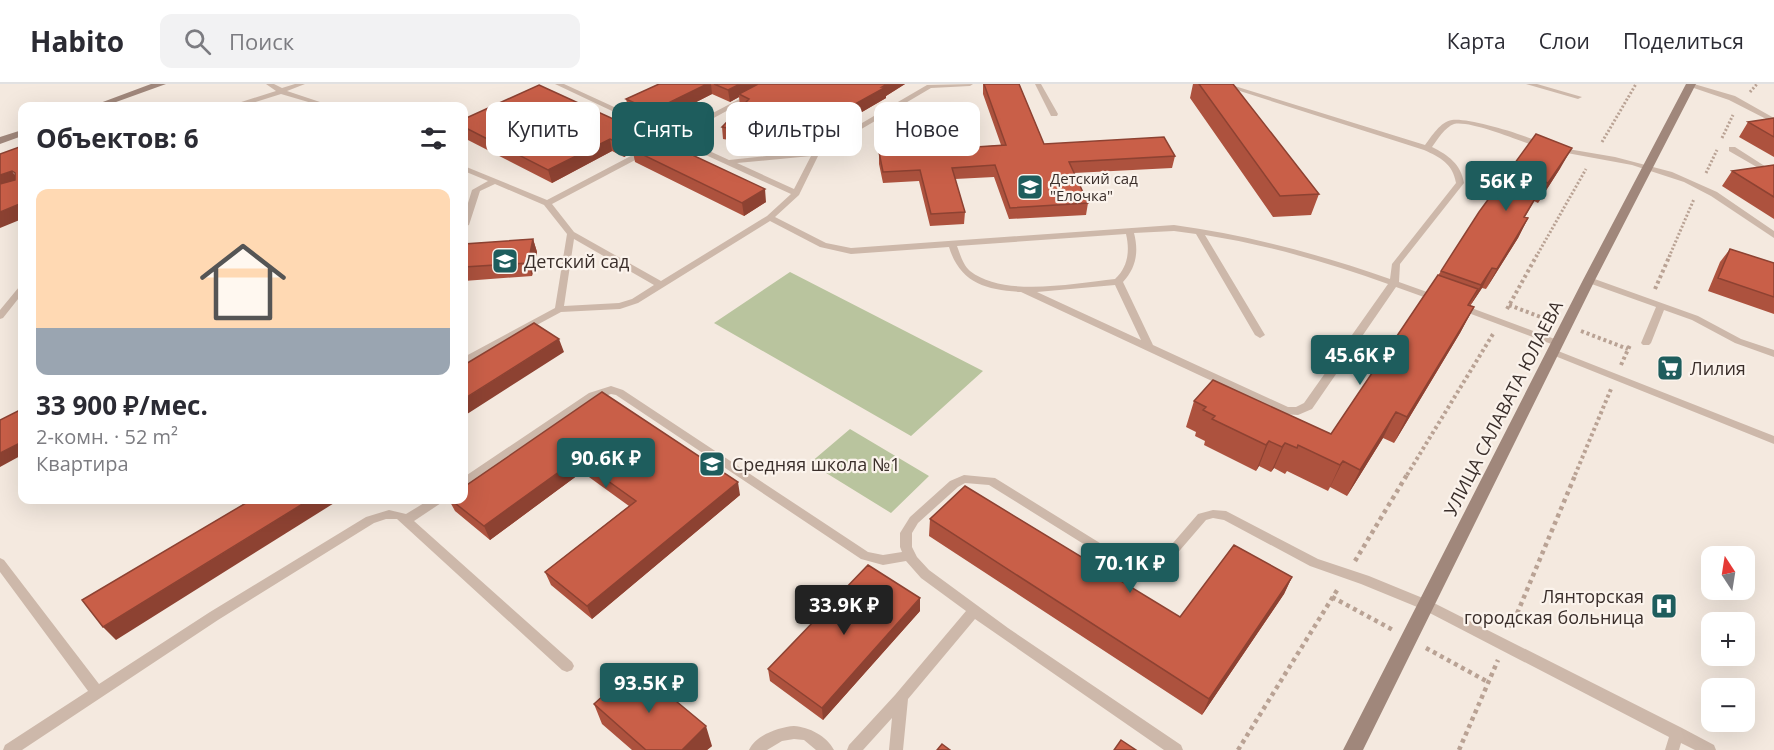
<!DOCTYPE html>
<html lang="ru">
<meta charset="utf-8">
<style>
:root{--surface:#fff;--page:#f2f2f3;--text:#2b2b33;--muted:#7c7c81;--line:#e1e1e2;--accent:#1e5d5d}
body{margin:0;font-family:"Open Sans",sans-serif;background:var(--page);color:var(--text);height:100vh;display:flex;flex-direction:column;font-size:22px;white-space:nowrap}
*{box-sizing:border-box;margin:0}
p{font-size:20px;color:var(--muted)}
.icon{flex:none;width:33px;height:33px;fill:none;stroke:currentColor;stroke-width:2;stroke-linecap:round;stroke-linejoin:round}
.map{position:relative;flex:1;overflow:hidden}
.sheet{position:absolute;left:18px;top:18px;width:450px;height:402px;display:flex;flex-direction:column;background:var(--surface);border-radius:12px;box-shadow:0 6px 24px #0002}
.sheet>*{flex:none}
.top-card{position:absolute;left:486px;top:18px;width:570px;height:54px;display:flex;gap:12px}
.needle{width:39px;rotate:348deg}
.tools{position:absolute;left:1701px;top:462px;display:grid;gap:12px}
.tools a{display:grid;place-items:center;width:54px;height:54px;border-radius:12px;background:var(--surface);box-shadow:0 6px 24px #0002;font-size:30px}
.price{position:absolute;translate:-50% -51px;padding:0 14px;border-radius:6px;background:var(--accent);color:#fff;font-size:20px;line-height:39px;filter:drop-shadow(0 2px 3px #0008)}
.price::after{content:'';position:absolute;left:50%;top:36px;width:18px;height:14px;margin-left:-9px;background:inherit;clip-path:polygon(0 0,100% 0,50% 100%)}
.price.current{background:#222;color:#fff}
ul{padding:0;list-style:none}
li{display:grid;align-content:center;gap:12px;height:318px;padding:0 18px}
li span{display:grid;place-items:center;height:186px;border-radius:12px;color:#555}
li>.icon{margin-inline-start:auto}
span .icon{width:108px;height:108px;fill:#fffc;stroke-width:1}
li b{font-size:26px}
h2{display:flex;justify-content:space-between;align-items:center;height:72px;padding:0 18px;font-size:26px}
.pill{padding:0 21px;border-radius:12px;background:var(--surface);box-shadow:0 6px 24px #0002;font-size:21px;line-height:54px}
.pill.current{background:var(--accent);color:#fff}
header{display:flex;align-items:center;gap:36px;box-sizing:border-box;height:84px;padding:0 30px;background:var(--surface);border-bottom:2px solid var(--line)}
header strong{font-size:28px}
nav{display:flex;gap:33px;margin-inline-start:auto;font-size:21px}
.search{width:420px;height:54px;background:var(--page);display:flex;align-items:center;gap:15px;box-sizing:border-box;padding:0 21px;border-radius:12px;color:var(--muted);font-size:22px}
.map>svg:first-child{display:block}
.green{fill:#b9c49e}
.lines{fill:none;stroke-linecap:round;stroke-linejoin:round}
.path-far2{stroke:#b9a294;stroke-width:3;stroke-dasharray:2 2;stroke-linecap:butt}
.path-far1{stroke:#b9a294;stroke-width:4;stroke-dasharray:3 3;stroke-linecap:butt}
.path{stroke:#b9a294;stroke-width:4.5;stroke-dasharray:4 4;stroke-linecap:butt}
.lane{fill:#cdb8aa;fill-rule:evenodd}
.secondary{fill:#a0877b;fill-rule:evenodd}
.wall{fill:#ad523e}
.shaded-wall{fill:#8d4232}
.building{fill:#c95f48;stroke:#8d4232;stroke-width:1.5}
.labels{text-anchor:middle;dominant-baseline:central;stroke-width:4.5;stroke-linejoin:round;paint-order:stroke}
.far-poi-label{font-size:15px;fill:#3a2e2a;stroke:#fbf3ec;text-anchor:start}
.poi-label{font-size:18px;fill:#3a2e2a;stroke:#fbf3ec;text-anchor:start}
.street-label{font-size:18px;fill:#3a2e2a;stroke:#fbf3ec}
</style>
<header>
<strong>Habito</strong>
<div class="search"><svg class="icon" aria-label="search" viewBox="0 0 24 24"><circle cx="10" cy="10" r="6"/><path d="M15 15l6 6"/></svg>Поиск</div>
<nav><a>Карта</a><a>Слои</a><a>Поделиться</a></nav>
</header>
<div class="map">
<svg width="1774" height="666" viewBox="0 0 1774 666">
<rect width="100%" height="100%" fill="#f4e9df"/>
<path class="green" d="M790,188L983,287L911,352L714,239Z
M850,345L929,392L891,429L810,379Z"/>
<g class="lines">
<path class="path-far2" d="M1750,8L1757,0
M1722,54L1733,31
M1602,58L1636,0
M1706,89L1717,66
M1536,173L1586,85
M1669,173L1694,115"/>
<path class="path-far1" d="M1655,205L1670,171
M1509,221L1551,237
M1507,225L1537,171
M1581,247L1628,265
M1621,281L1630,261
M1407,391L1493,250
M1575,391L1611,305"/>
<path class="path" d="M1355,477L1408,389
M1332,513L1393,546
M1511,544L1576,389
M1426,564L1488,598
M1238,666L1339,503
M1459,666L1498,576"/>
<path class="lane" d="M266,0H274L282,4L295,0H305L287,7L332,22H322L281,10L243,22H235V20L276,7Z
M555,0H564L673,50L768,0H776L679,53L729,76L814,67L927,1L973,0L970,2L931,4L819,70L799,111L775,133L826,159L851,164L1174,141C1247,151 1319,170 1390,195L1392,180L1456,99C1453,80 1440,73 1424,66L1218,0H1228L1425,61C1432,52 1440,38 1452,36C1468,33 1534,53 1547,62L1540,64C1523,58 1470,36 1454,40C1445,43 1437,56 1432,63C1448,71 1461,80 1464,99L1400,180L1399,198L1441,213L1443,215L1438,218L1435,217L1396,203L1312,325L1298,331L1283,330L1021,208C986,206 960,199 949,163L851,170L820,163L770,137L638,219L620,225L561,228L464,280V273L555,224L567,150L544,121L495,100L480,107L469,141L464,143V132L472,106L488,97L464,87V82L547,116L667,53ZM673,56L791,110L767,132L661,197L574,148L552,120ZM811,72L794,105L737,79ZM1174,147L1196,150L1255,251L1260,254L1265,251L1205,151C1268,161 1329,179 1388,200L1304,319L1296,323H1288L1153,261L1123,198C1136,184 1139,168 1134,149ZM1126,150C1130,167 1128,183 1115,195C1074,199 1005,214 970,187C963,181 960,170 957,162ZM574,155L654,201L632,215L619,219L564,222ZM1115,201L1141,256L1037,208Z
M1035,0H1041L1058,30L1057,32H1051Z
M1526,0H1537L1582,13L1578,15Z
M1687,0H1694L1735,12L1774,34V39L1729,16L1688,2Z
M1556,63L1615,73L1672,88L1717,108L1774,147V154L1711,112L1684,98L1632,81L1556,67Z
M1729,63H1735L1774,88V93L1729,67Z
M1589,193L1698,232L1741,255L1774,266V273L1735,259L1692,236L1664,226L1651,259L1649,261H1643L1641,259L1656,223L1586,198L1584,196Z
M22,202V210L3,234L0,235V226L19,203Z
M1458,219L1560,257L1562,259L1560,261H1554L1455,224L1453,222L1455,220Z
M1553,265L1774,352V360L1550,270L1548,268L1550,266Z
M611,302L623,306L868,468L883,471L902,468L900,463V449L910,433L950,397L964,391L995,394L1137,482L1147,483L1154,481L1198,430L1213,426L1226,427L1318,475L1369,492L1430,517L1682,644L1714,661L1716,666H1695L1681,659L1679,666H1665L1669,653L1422,525L1361,500L1310,482L1224,436L1213,434L1206,436L1162,487L1148,493L1135,492L989,401L965,399L958,403L918,439L912,449V463L917,473L929,486L1008,544L1181,661L1183,666H1164L975,535L908,615L903,666H889L892,634L863,666H847L849,661L895,611L966,527L921,494L906,477L883,481L861,475L616,311L611,310L597,315L468,401L464,402V393L589,309Z
M429,416H443L441,419L414,437L572,578L574,582L572,586L567,588L562,586L397,435H386L374,439L218,536L22,666H3L5,661L88,607L0,488V474L4,476L99,600L210,528L366,433L389,426L406,430Z
M794,642C809,643 827,652 834,666H816L804,656L794,655L782,657L767,666H749C756,651 779,643 794,642Z"/>
<path class="secondary" d="M151,0H166L105,22H92Z
M1686,0H1696L1595,196L1363,666H1343L1583,196Z
M22,46V52L0,60V53Z"/>
</g>
<path class="wall" d="M659,0H905L886,12V14L819,53L772,32L747,59L723,55L722,43L741,23L740,22L739,13L730,18L712,10L655,39L629,27L626,15Z
M983,0H1019L1044,60L1175,72L1172,84L1074,89L1088,119L1086,131L1009,135L994,93L955,95L965,128L964,140L930,142L919,97L883,99L879,80V68L909,66L904,43V32L960,64L1001,61L983,10Z
M1193,0H1233L1319,110L1311,131L1273,133L1190,14Z
M1774,34V73L1739,53L1748,38Z
M464,35L646,59L766,118L744,132L635,78L633,68L624,73L612,67L552,99L464,54Z
M1774,81V135L1722,102L1732,87Z
M1561,83L1538,119L1534,117L1525,133L1528,134L1518,154L1486,205L1482,204L1470,222L1474,223L1460,249L1394,359L1383,354L1347,412L1330,403L1328,407L1287,387L1285,390L1274,384L1271,388L1259,382L1256,387L1204,361L1205,357L1195,352L1196,348L1186,343L1194,317L1331,350L1441,187Z
M533,155L537,168L532,192L464,197V160Z
M1730,165L1774,179V230L1708,207L1720,178Z
M602,308L740,411L592,535L551,501L545,488L629,422L582,388L490,456L455,427L449,416H464Z
M930,435L1180,533L1292,493L1284,510L1202,631L929,452Z
M920,527L823,636L770,597L768,585Z
M594,620L712,662L707,666H632L602,640Z"/>
<path class="shaded-wall" d="M707,0H711L712,10L655,39L652,27Z
M740,0H763L739,10V13L730,18L728,6Z
M887,0H905L886,12V14L819,53V40Z
M771,20L772,32L747,59L745,47Z
M644,49L647,61L633,66V68L624,73L622,60Z
M610,55L612,67L552,99L548,86Z
M1572,64L1561,83L1538,119L1548,99Z
M12,87L21,100L0,107V91Z
M765,105L766,118L744,132L742,119Z
M22,119V135L0,144V128Z
M1528,134L1518,154L1486,205L1497,185Z
M533,155L537,168L532,192L528,179Z
M1492,184L1482,204L1470,222L1481,201Z
M1474,223L1460,249L1394,359L1407,333Z
M559,255L564,268L464,332V315Z
M1396,328L1383,354L1347,412L1360,386Z
M1269,357L1259,382L1256,387L1266,361Z
M22,358V371L0,383V369Z
M1285,359L1274,384L1271,388L1282,363Z
M577,375L582,388L490,456L484,442Z
M1343,377L1328,407L1340,381Z
M738,398L740,411L592,535L587,522Z
M309,416H339L116,556L103,543Z
M1292,493L1284,510L1202,631L1209,615Z
M920,514V527L823,636L822,624Z
M706,642L712,662L707,666H682Z"/>
<path class="building" d="M659,0H707L652,27L626,15Z
M714,0H740L728,6Z
M758,0H887L882,3H886L819,40L771,20L745,47L722,43L749,15L739,10Z
M984,0H1019L1044,60L1164,53L1175,72L1069,78L1088,119L1010,124L995,81L952,84L965,128L931,130L920,86L883,88L879,68L911,66L904,32L950,29L960,64L1006,61Z
M1199,0H1233L1319,110L1280,112Z
M539,1L644,49L622,60L610,55L548,86L464,43V35Z
M1774,34V53L1748,38Z
M1536,50L1572,64L1548,99L1545,98L1524,133L1528,134L1497,185L1492,184L1481,201L1441,187L1479,128Z
M656,54L765,105L742,119L633,66Z
M22,62V119L0,128V100L15,96V89L12,87L0,91V70Z
M1774,81V113L1732,87Z
M533,155L528,179L464,183V160Z
M1730,165L1774,179V213L1718,194Z
M1438,191L1478,205L1468,221L1474,223L1407,333L1396,328L1360,386L1343,377L1340,381L1298,361L1297,364L1285,359L1282,363L1269,357L1266,361L1212,335L1215,332L1203,326L1206,323L1194,317L1213,296L1331,350Z
M534,239L559,255L464,315V281Z
M602,308L738,398L587,522L545,488L636,417L577,375L484,442L451,416H464V403Z
M22,325V358L0,369V336Z
M965,402L1180,533L1234,461L1292,493L1209,615L930,435Z
M251,416H309L103,543L82,516Z
M868,481L920,514L822,624L768,585Z
M635,583L706,642L682,666H646L594,620Z
M1121,656L1136,666H1114Z
M942,660L950,666H937Z"/>
<defs>
<symbol id="school-square" viewBox="-11 -11 22 22"><rect x="-9" y="-9" width="18" height="18" rx="4" fill="#1e5d5d" stroke="#fbf3ec"/><path d="M0-5L7-2L0 1L-7-2ZM-4 1L0 2.5L4 1V4Q0 6-4 4Z" fill="#fff"/></symbol>
<symbol id="supermarket-square" viewBox="-11 -11 22 22"><rect x="-9" y="-9" width="18" height="18" rx="4" fill="#1e5d5d" stroke="#fbf3ec"/><path d="M-6-5.5h2.5l.6 2H6L4.5 2H-2.5L-4.4-4H-6ZM-1.5 3.2a1.3 1.3 0 1 0 .1 0ZM3 3.2a1.3 1.3 0 1 0 .1 0Z" fill="#fff"/></symbol>
<symbol id="hospital-square" viewBox="-11 -11 22 22"><rect x="-9" y="-9" width="18" height="18" rx="4" fill="#1e5d5d" stroke="#fbf3ec"/><path d="M-5-5h3v3.5h4V-5h3V5h-3V1.5h-4V5h-3Z" fill="#fff"/></symbol>
</defs>
<g fill-rule="evenodd">
<use href="#school-square" x="1015" y="88" width="30" height="30"/>
<use href="#school-square" x="490" y="162" width="30" height="30"/>
<use href="#supermarket-square" x="1655" y="269" width="30" height="30"/>
<use href="#school-square" x="697" y="365" width="30" height="30"/>
<use href="#hospital-square" x="1649" y="507" width="30" height="30"/>
</g>
<g class="labels">
<g class="far-poi-label">
<text x="1050" y="94">Детский сад<tspan x="1050" dy="17">"Елочка"</tspan></text>
</g>
<g class="poi-label">
<text x="524" y="177">Детский сад</text>
<text x="1690" y="284">Лилия</text>
<text x="732" y="380">Средняя школа №1</text>
<text x="1644" y="512" text-anchor="end">Лянторская<tspan x="1644" dy="21">городская больница</tspan></text>
</g>
<g class="street-label">
<text transform="translate(1503 324) rotate(-63)">УЛИЦА САЛАВАТА ЮЛАЕВА</text>
</g>
</g>
</svg>
<div class="tools">
<a><svg class="needle" viewBox="-14 -14 28 28"><path d="M0-13l5 13h-10z" fill="#e53935"/><path d="M0 13l5-13h-10z" fill="#7c7c81"/></svg></a>
<a>+</a>
<a>−</a>
</div>
<b class="price" style="left:1506px;top:128px">56K ₽</b>
<b class="price" style="left:1360px;top:302px">45.6K ₽</b>
<b class="price" style="left:606px;top:405px">90.6K ₽</b>
<b class="price" style="left:1130px;top:510px">70.1K ₽</b>
<b class="price current" style="left:844px;top:552px">33.9K ₽</b>
<b class="price" style="left:649px;top:630px">93.5K ₽</b>
<div class="top-card">
<a class="pill">Купить</a>
<a class="pill current">Снять</a>
<a class="pill">Фильтры</a>
<a class="pill">Новое</a>
</div>
<section class="sheet">
<h2>Объектов: 6<svg class="icon" aria-label="filters" viewBox="0 0 24 24"><path d="M4 7h16M4 17h16"/><circle cx="9" cy="7" r="2"/><circle cx="15" cy="17" r="2"/></svg></h2>
<ul>
<li><span style="background:linear-gradient(#ffd9b3 75%,#9aa5b1 0)"><svg class="icon" aria-label="home" viewBox="0 0 24 24"><path d="M3 11l9-7 9 7M6 9v11h12V9"/></svg></span><div><b>33 900 ₽/мес.</b><p>2-комн. · 52 m²</p><p>Квартира</p></div></li>
</ul>
</section>
</div>
